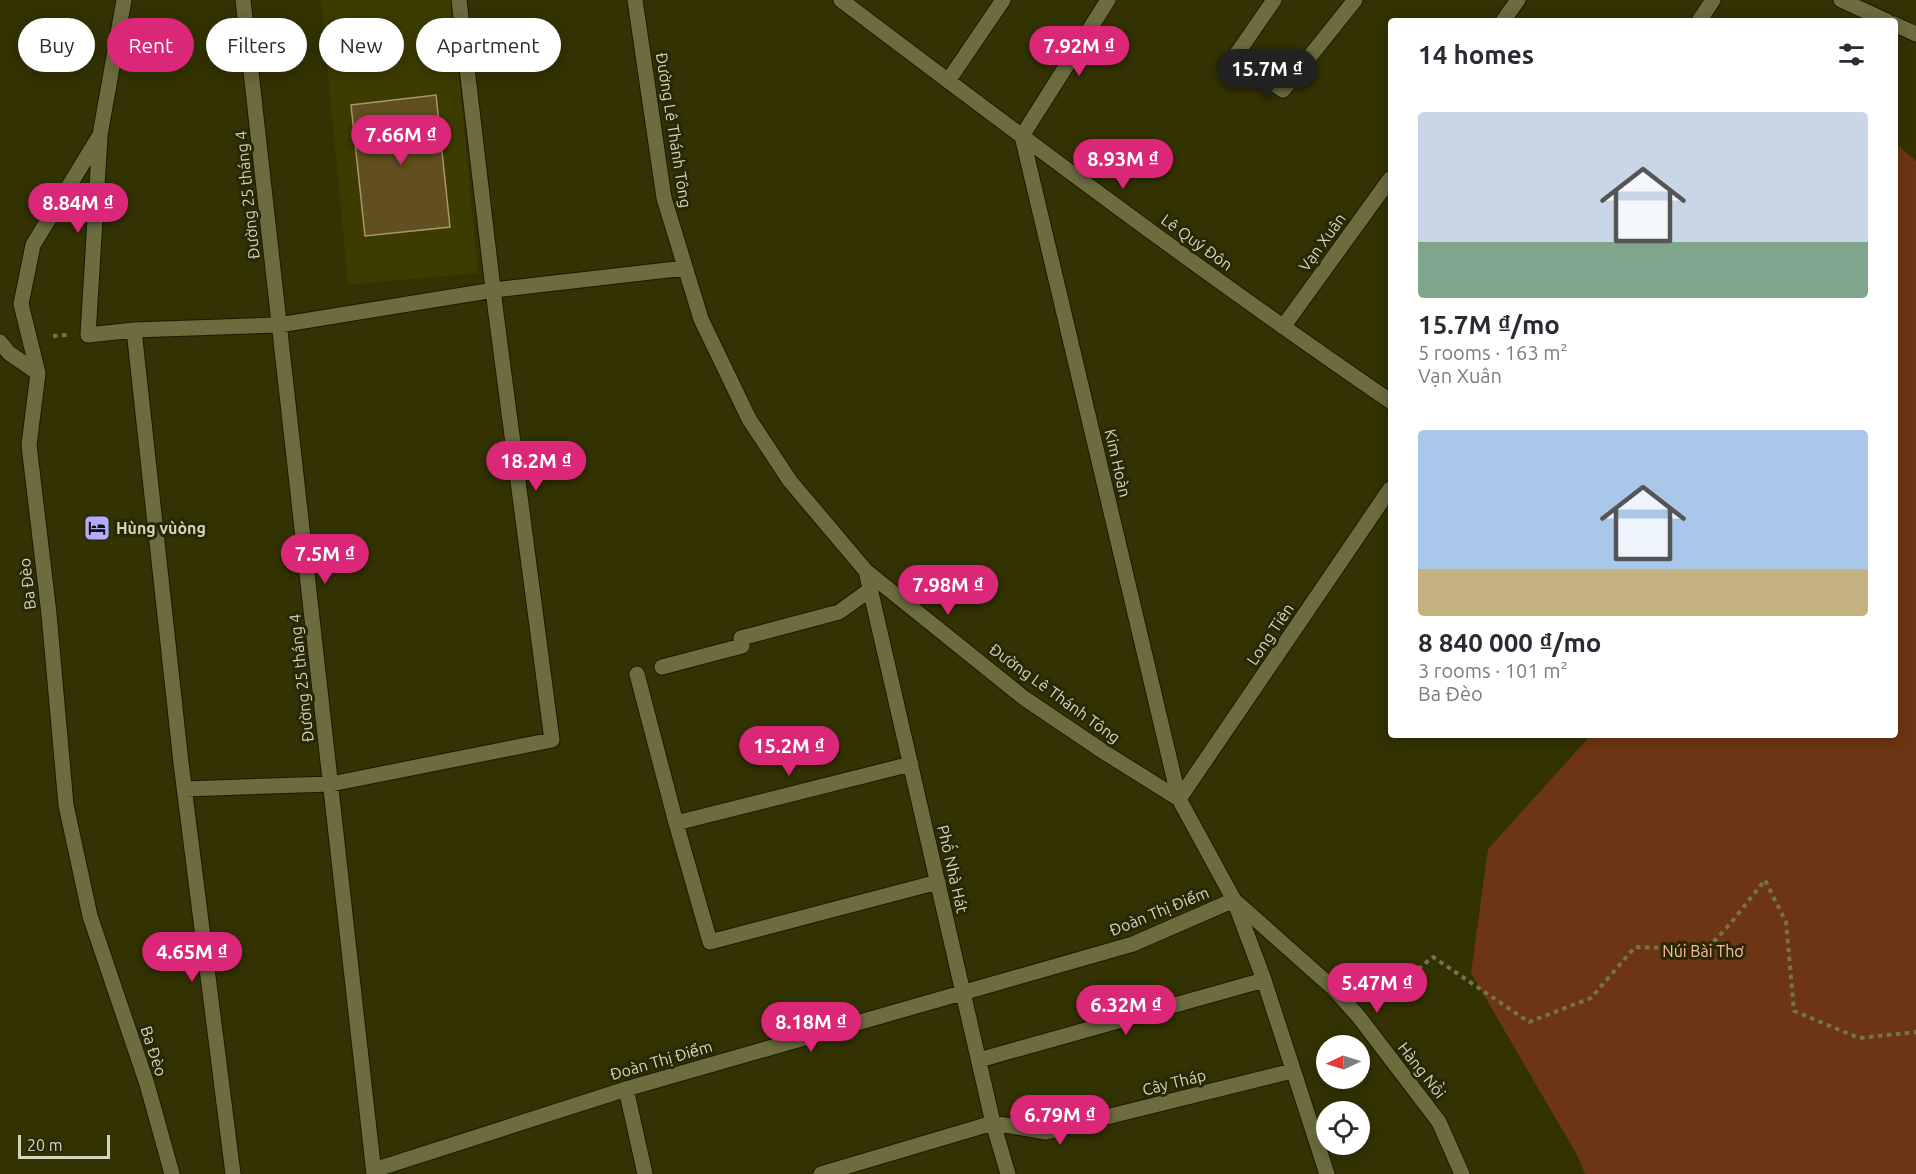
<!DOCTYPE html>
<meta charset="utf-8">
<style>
:root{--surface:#fff;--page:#f2f2f3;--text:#2b2b33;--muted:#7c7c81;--accent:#db2777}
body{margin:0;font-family:Ubuntu,sans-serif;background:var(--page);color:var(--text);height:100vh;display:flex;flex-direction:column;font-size:22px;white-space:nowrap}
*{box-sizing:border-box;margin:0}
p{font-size:20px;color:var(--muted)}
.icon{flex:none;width:33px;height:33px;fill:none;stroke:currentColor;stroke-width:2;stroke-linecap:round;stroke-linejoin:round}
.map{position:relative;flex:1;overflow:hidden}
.sheet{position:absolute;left:1388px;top:18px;width:510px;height:720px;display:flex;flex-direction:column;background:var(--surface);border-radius:6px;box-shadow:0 3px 15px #0003}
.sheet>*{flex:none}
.guide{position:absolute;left:18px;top:18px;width:570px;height:54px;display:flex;gap:12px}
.needle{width:39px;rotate:266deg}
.controls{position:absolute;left:1316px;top:1035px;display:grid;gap:12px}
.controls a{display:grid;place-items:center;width:54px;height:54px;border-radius:50%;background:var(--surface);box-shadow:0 3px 15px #0003;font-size:30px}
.scale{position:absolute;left:18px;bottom:15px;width:92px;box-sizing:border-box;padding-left:6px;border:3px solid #d4d5bd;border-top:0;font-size:16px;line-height:21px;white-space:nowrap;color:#d4d5bd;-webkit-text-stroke:4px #292806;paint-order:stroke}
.price{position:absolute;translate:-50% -51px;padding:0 14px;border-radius:21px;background:var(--accent);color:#fff;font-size:20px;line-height:39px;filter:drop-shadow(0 2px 3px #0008)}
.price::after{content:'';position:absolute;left:50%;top:36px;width:18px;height:14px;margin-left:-9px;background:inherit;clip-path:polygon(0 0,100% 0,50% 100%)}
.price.on{background:#222;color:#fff}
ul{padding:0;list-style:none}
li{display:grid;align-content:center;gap:12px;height:318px;padding:0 30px}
li span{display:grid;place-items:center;height:186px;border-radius:6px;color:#555}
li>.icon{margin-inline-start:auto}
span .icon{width:108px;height:108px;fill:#fffc;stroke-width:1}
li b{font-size:26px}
h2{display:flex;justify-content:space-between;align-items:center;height:72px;padding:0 30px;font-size:26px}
.tag{padding:0 21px;border-radius:27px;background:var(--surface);box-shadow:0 3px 15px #0003;font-size:21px;line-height:54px}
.tag.on{background:var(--accent);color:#fff}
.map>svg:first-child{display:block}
.built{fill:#3c3b00}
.green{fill:#6d3513}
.building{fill:#624f1f;stroke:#a9976a;stroke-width:1.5}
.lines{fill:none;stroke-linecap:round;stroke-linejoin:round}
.minor-casing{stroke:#1b1a00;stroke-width:17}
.path{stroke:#73734d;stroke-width:4;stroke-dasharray:4.5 4.5;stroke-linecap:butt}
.minor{stroke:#6c6c3f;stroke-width:15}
.labels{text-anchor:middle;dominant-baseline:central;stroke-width:6;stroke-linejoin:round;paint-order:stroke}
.street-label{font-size:16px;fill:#d4d5bd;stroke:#292806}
.poi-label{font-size:16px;font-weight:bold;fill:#d4d5bd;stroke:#292806;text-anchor:start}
.park-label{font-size:16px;fill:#febd9b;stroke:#292806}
</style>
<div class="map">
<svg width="1916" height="1174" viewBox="0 0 1916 1174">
<rect width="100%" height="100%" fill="#333203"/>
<path class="built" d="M321,0H452L478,273L348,285Z"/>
<path class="green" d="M1895,143L1916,161V1174H1585L1577,1155L1471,973L1488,849L1591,735H1894Z"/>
<path class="building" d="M436,95L450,227L365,236L351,105Z"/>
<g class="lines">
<defs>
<path id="minor" d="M124,0L100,135L33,245L21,304L38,373L29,445L49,614L66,805L90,916L147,1084L172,1174
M243,0L374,1174
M635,0L664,198L701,319L749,419L790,481L866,571L1024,698L1104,752L1179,799L1234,900L1264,980L1327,1174
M841,0C1022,137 1203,273 1390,401
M1108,0L1022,136L1179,799
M1274,0L1234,58L1283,90L1355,0
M1841,0L1887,21
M1503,21L1518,0
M1699,21L1713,0
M1894,24L1916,34
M948,81L1003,0
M100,137L88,335L134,330L279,325L494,290L685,268
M1283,327L1390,179
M134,330L181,763L233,1174
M0,342L9,353L38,373
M866,571L993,1123L1008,1174
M662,667L742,646L741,638L839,612L871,589
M637,674L676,823L710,942L938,882
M184,789L331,784L552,740L495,306L459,0
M1179,799L1390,489
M676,823L911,764
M979,1060L1264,980
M626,1089L645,1174
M374,1170L626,1089L1133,944L1234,900L1333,988L1359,1017L1439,1122L1462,1174
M821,1174L993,1123L1046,1132L1292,1071"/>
</defs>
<use href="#minor" class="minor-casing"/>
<path class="path" d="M53,336L67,335
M1376,1003L1433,957L1529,1022L1591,998L1635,947L1707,949L1730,924L1765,880L1786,922L1794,1011L1859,1038L1916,1032"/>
<use href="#minor" class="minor"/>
</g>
<defs>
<symbol id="hotel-square" viewBox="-11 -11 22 22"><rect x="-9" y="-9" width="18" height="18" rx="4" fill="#b4acf9" stroke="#292806"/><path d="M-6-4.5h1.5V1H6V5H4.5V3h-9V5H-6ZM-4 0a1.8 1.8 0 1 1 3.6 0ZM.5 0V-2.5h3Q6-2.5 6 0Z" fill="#111"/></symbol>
</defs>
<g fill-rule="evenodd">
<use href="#hotel-square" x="82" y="513" width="30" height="30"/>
</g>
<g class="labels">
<g class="street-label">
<text transform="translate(674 130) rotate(81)">Đường Lê Thánh Tông</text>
<text transform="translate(247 195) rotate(-96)">Đường 25 tháng 4</text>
<text transform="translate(1197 242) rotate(36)">Lê Quý Đôn</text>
<text transform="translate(1322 242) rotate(-54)">Vạn Xuân</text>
<text transform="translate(1118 463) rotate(77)">Kim Hoàn</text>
<text transform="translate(27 584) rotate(-97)">Ba Đèo</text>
<text transform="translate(1270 634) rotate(-56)">Long Tiên</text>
<text transform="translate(301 678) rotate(-96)">Đường 25 tháng 4</text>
<text transform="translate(1055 693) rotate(36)">Đường Lê Thánh Tông</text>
<text transform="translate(953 869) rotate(77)">Phố Nhà Hát</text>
<text transform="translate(1159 911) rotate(-22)">Đoàn Thị Điểm</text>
<text transform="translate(154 1051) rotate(72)">Ba Đèo</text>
<text transform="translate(661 1060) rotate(-16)">Đoàn Thị Điểm</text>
<text transform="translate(1422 1070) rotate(52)">Hàng Nồi</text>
<text transform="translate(1174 1082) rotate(-14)">Cây Tháp</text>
</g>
<g class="poi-label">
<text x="116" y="528">Hùng vùòng</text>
</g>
<g class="park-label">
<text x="1703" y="951">Núi Bài Thơ</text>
</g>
</g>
</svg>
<div class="controls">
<a><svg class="needle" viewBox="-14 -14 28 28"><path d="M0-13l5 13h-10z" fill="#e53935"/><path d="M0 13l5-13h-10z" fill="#7c7c81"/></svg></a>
<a><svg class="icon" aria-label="locate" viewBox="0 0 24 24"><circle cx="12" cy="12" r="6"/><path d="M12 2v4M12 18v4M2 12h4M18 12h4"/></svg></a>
</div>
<div class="scale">20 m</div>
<b class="price" style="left:1079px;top:77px">7.92M ₫</b>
<b class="price on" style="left:1267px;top:100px">15.7M ₫</b>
<b class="price" style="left:401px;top:166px">7.66M ₫</b>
<b class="price" style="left:1123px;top:190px">8.93M ₫</b>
<b class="price" style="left:78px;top:234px">8.84M ₫</b>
<b class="price" style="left:536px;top:492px">18.2M ₫</b>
<b class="price" style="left:325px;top:585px">7.5M ₫</b>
<b class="price" style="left:948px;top:616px">7.98M ₫</b>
<b class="price" style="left:789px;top:777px">15.2M ₫</b>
<b class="price" style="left:192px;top:983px">4.65M ₫</b>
<b class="price" style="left:1377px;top:1014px">5.47M ₫</b>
<b class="price" style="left:1126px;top:1036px">6.32M ₫</b>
<b class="price" style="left:811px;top:1053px">8.18M ₫</b>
<b class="price" style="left:1060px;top:1146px">6.79M ₫</b>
<div class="guide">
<a class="tag">Buy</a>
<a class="tag on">Rent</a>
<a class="tag">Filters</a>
<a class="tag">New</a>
<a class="tag">Apartment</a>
</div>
<section class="sheet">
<h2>14 homes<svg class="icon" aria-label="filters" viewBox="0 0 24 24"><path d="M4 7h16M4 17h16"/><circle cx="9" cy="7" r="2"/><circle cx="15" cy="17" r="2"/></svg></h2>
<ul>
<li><span style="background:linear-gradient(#c9d6e8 70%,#7fa58c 0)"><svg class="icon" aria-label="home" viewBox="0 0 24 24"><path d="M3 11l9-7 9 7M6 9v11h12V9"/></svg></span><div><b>15.7M ₫/mo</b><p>5 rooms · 163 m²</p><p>Vạn Xuân</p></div></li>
<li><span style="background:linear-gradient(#a9c7e8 75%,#c2b280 0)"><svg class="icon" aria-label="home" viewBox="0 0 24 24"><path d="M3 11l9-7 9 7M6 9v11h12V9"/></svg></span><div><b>8 840 000 ₫/mo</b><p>3 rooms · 101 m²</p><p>Ba Đèo</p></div></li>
</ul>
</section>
</div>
